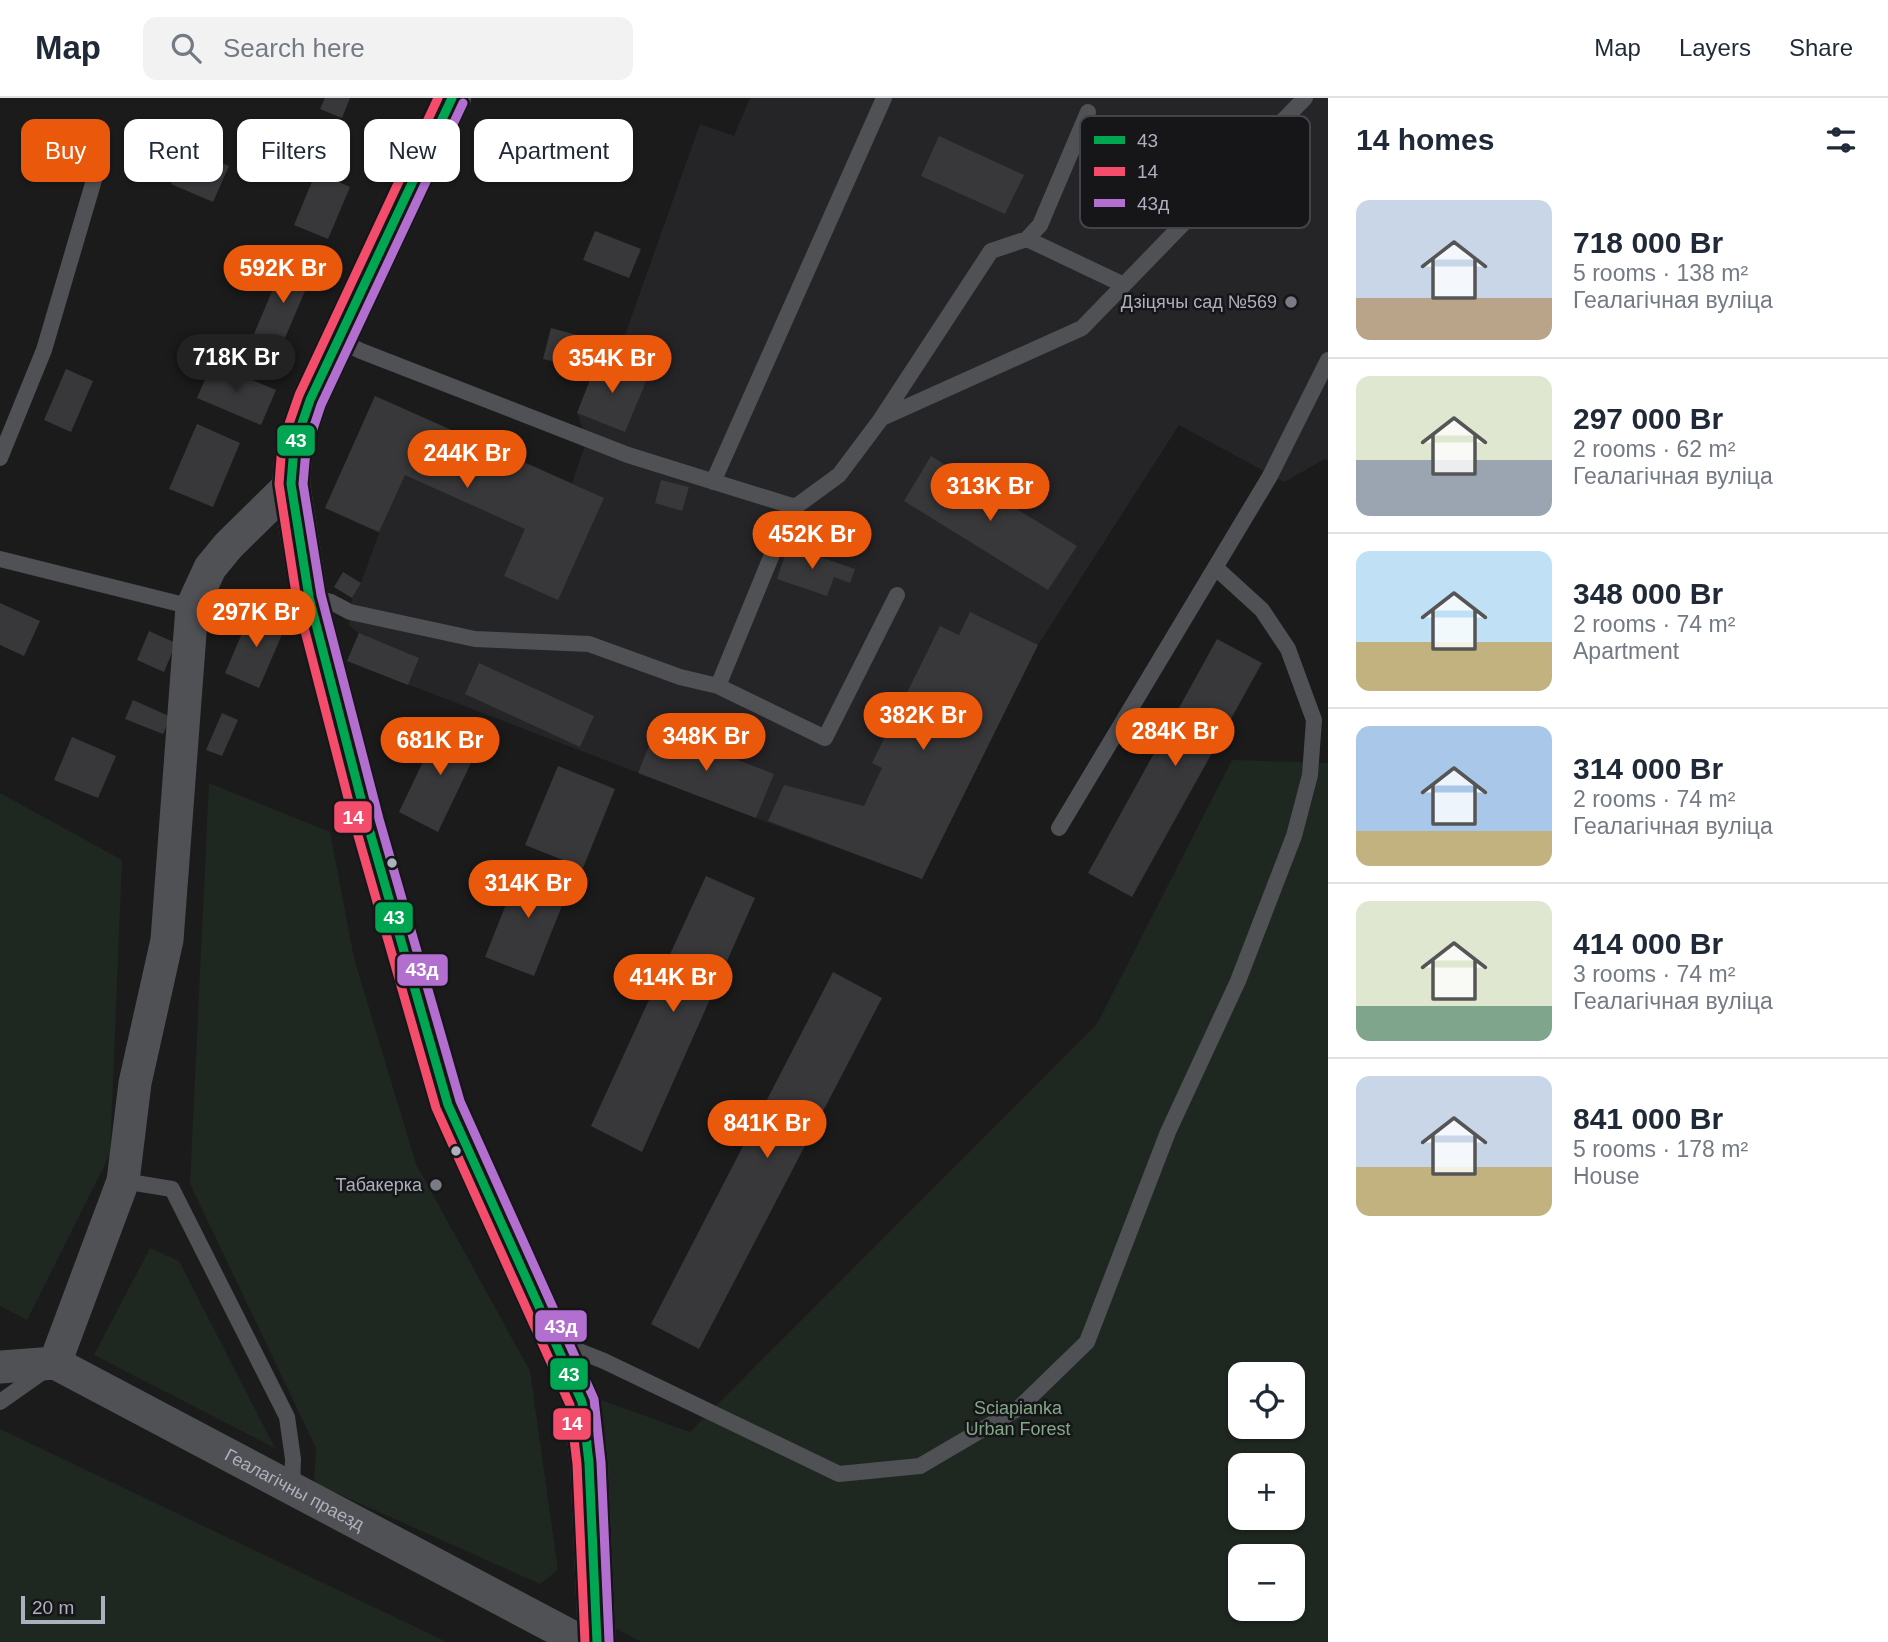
<!DOCTYPE html>
<meta charset="utf-8">
<style>
:root{--surface:#fff;--page:#f2f2f3;--text:#1f2937;--muted:#747a83;--line:#e0e1e3;--accent:#ea580c}
body{margin:0;font-family:Arial,sans-serif;background:var(--page);color:var(--text);height:100vh;display:flex;flex-direction:column;font-size:26px;white-space:nowrap}
*{box-sizing:border-box;margin:0}
p{font-size:23px;color:var(--muted)}
.icon{flex:none;width:38px;height:38px;fill:none;stroke:currentColor;stroke-width:2;stroke-linecap:round;stroke-linejoin:round}
.map{position:relative;flex:1;overflow:hidden}
.drawer{display:flex;flex-direction:column;background:var(--surface);width:560px}
.drawer>*{flex:none}
.banner{position:absolute;left:21px;top:21px;width:665px;height:63px;display:flex;gap:14px}
.buttons{position:absolute;left:1228px;top:1264px;display:grid;gap:14px}
.buttons a{display:grid;place-items:center;width:77px;height:77px;border-radius:14px;background:var(--surface);box-shadow:0 2px 5px #0004;font-size:35px}
.scale{position:absolute;left:21px;bottom:18px;width:84px;box-sizing:border-box;padding-left:7px;border:4px solid #adb0bd;border-top:0;font-size:19px;line-height:24px;white-space:nowrap;color:#adb0bd;-webkit-text-stroke:5px #161518;paint-order:stroke}
.price{position:absolute;translate:-50% -60px;padding:0 16px;border-radius:24px;background:var(--accent);color:#fff;font-size:23px;line-height:46px;filter:drop-shadow(0 2px 4px #0008)}
.price::after{content:'';position:absolute;left:50%;top:42px;width:21px;height:16px;margin-left:-10px;background:inherit;clip-path:polygon(0 0,100% 0,50% 100%)}
.price.selected{background:#222;color:#fff}
ul{padding:0;list-style:none}
li{display:flex;align-items:center;gap:21px;height:175px;padding:0 28px}
li+li{border-top:2px solid var(--line)}
li span{display:grid;place-items:center;flex:none;width:196px;height:140px;border-radius:14px;color:#555}
li>.icon{margin-inline-start:auto}
span .icon{width:84px;height:84px;fill:#fffc;stroke-width:1}
li b{font-size:30px}
h2{display:flex;justify-content:space-between;align-items:center;height:84px;padding:0 28px;font-size:30px}
.pill{padding:0 24px;border-radius:14px;background:var(--surface);box-shadow:0 2px 5px #0004;font-size:24px;line-height:63px}
.pill.selected{background:var(--accent);color:#fff}
header{display:flex;align-items:center;gap:42px;box-sizing:border-box;height:98px;padding:0 35px;background:var(--surface);border-bottom:2px solid var(--line)}
header strong{font-size:33px}
nav{display:flex;gap:38px;margin-inline-start:auto;font-size:24px}
.search{width:490px;height:63px;background:var(--page);display:flex;align-items:center;gap:18px;box-sizing:border-box;padding:0 24px;border-radius:14px;color:var(--muted);font-size:26px}
main{display:flex;flex:1;min-height:0}
.map>svg:first-child{display:block}
.built{fill:#252528}
.green{fill:#1f2721;fill-rule:evenodd}
.building{fill:#38383a}
.lines{fill:none;stroke-linecap:round;stroke-linejoin:round}
.service{stroke:#4f5155;stroke-width:16}
.minor{stroke:#4f5155;stroke-width:33}
.tertiary{stroke:#4f5155;stroke-width:38}
.bus-1-casing{stroke:#161518;stroke-width:14}
.bus-2-casing{stroke:#161518;stroke-width:14}
.bus-3-casing{stroke:#161518;stroke-width:14}
.bus-1{stroke:#00a651;stroke-width:9}
.bus-2{stroke:#f44d6c;stroke-width:9}
.bus-3{stroke:#b36fd0;stroke-width:9}
.poi-dot{fill:#7a7c85;stroke:#161518;stroke-width:2.5}
.bus-dot{fill:#adb0bd;stroke:#161518;stroke-width:2.5}
.labels{text-anchor:middle;dominant-baseline:central;stroke-width:5;stroke-linejoin:round;paint-order:stroke}
.poi-label{font-size:18px;fill:#adb0bd;stroke:#161518;text-anchor:end}
.park-label{font-size:18px;fill:#83a888;stroke:#161518}
.street-label{font-size:18px;fill:#adb0bd;stroke:#161518}
.key{fill:#161518;stroke:#43444a;stroke-width:2}
.key-label{font-size:19px;fill:#adb0bd}
.line-badge{stroke:#161518;stroke-width:2.5}
.badge-label{font-size:19px;text-anchor:middle;font-weight:bold;fill:#fff}
</style>
<header>
<strong>Map</strong>
<div class="search"><svg class="icon" aria-label="search" viewBox="0 0 24 24"><circle cx="10" cy="10" r="6"/><path d="M15 15l6 6"/></svg>Search here</div>
<nav><a>Map</a><a>Layers</a><a>Share</a></nav>
</header>
<main>
<div class="map">
<svg width="1328" height="1544" viewBox="0 0 1328 1544">
<rect width="100%" height="100%" fill="#1b1b1c"/>
<path class="built" d="M750,0H1328V363L1325,361L1284,384L1179,327L1038,547L922,781L756,720L347,563L359,535L349,528L352,500L361,485L379,435L325,410L375,298L572,385L587,342L577,315L599,259L615,265L700,26L734,38Z"/>
<path class="green" d="M1232,662L1328,665V1544H642L591,1518L562,1288L690,1334L1097,926ZM1241,1276H1293V1328H1241ZM1241,1367H1293V1419H1241ZM1241,1458H1293V1510H1241Z
M209,685L330,734L354,860L416,1066L530,1273L558,1472L540,1486L314,1385L316,1350L190,1086Z
M0,695L122,762L110,1056L27,1222L0,1208Z
M150,1150L179,1163L275,1350L94,1257Z
M0,1331L447,1544H0Z"/>
<path class="building" d="M325,0H350L342,20L320,11Z
M582,27L613,42L597,75L566,60Z
M939,38L1024,77L1005,116L921,78Z
M187,50L229,68L213,104L171,86Z
M316,74L350,89L328,141L294,127Z
M595,133L641,151L629,180L583,162Z
M283,167L311,179L282,247L254,236Z
M551,230L584,239L577,269L543,261Z
M599,259L648,279L625,334L577,315Z
M212,265L276,292L261,327L197,300Z
M66,271L93,283L71,334L44,322Z
M375,298L604,400L558,502L504,478L525,431L405,377L379,434L325,410Z
M197,326L240,345L213,409L169,391Z
M931,358L1077,448L1048,492L904,403Z
M661,382L689,389L682,413L655,405Z
M788,448L855,471L850,485L834,479L827,498L777,481Z
M343,474L361,485L352,500L334,489Z
M0,505L40,523L24,558L0,547Z
M252,512L286,527L259,590L225,575Z
M970,514L1038,547L922,781L768,723L784,687L864,708L882,670L872,665L940,528L959,537Z
M149,533L176,545L164,574L137,562Z
M359,535L419,560L408,587L347,563Z
M1217,541L1262,565L1132,799L1088,775Z
M479,565L594,618L580,649L465,596Z
M133,602L171,619L163,636L125,621Z
M222,615L238,622L222,658L206,652Z
M442,624L482,642L438,734L399,714Z
M656,630L774,676L756,720L638,675Z
M72,639L116,658L98,700L54,682Z
M558,668L615,691L583,770L525,747Z
M522,766L571,785L534,878L485,859Z
M706,778L755,800L642,1054L591,1028Z
M833,874L882,900L699,1251L651,1226Z"/>
<g class="lines">
<path class="service" d="M1027,141L1124,187
M338,242L361,253L628,357L792,408L798,407L839,377L881,321L991,153L1027,141L1040,127L1088,14
M882,320L1082,230L1305,0
M0,360L44,252L99,65
M713,384L884,0
M0,461L192,509
M312,499L331,504L350,514L475,541L589,546L680,579L718,588L825,640L897,497
M718,588L792,408
M1059,730L1270,378L1328,262
M123,1083L172,1091L287,1319L293,1361L292,1389
M561,1246L604,1263L839,1376L920,1368L1019,1310L1087,1244L1168,1034L1238,883L1294,738L1310,677L1314,622L1288,551L1262,512L1216,470
M0,1304L44,1273"/>
<g class="minor">
<path d="M55,1265L123,1083L135,985L167,842L192,509L210,470L228,448L291,386"/>
<path id="s1" d="M0,1269L55,1265L582,1544"/>
</g>
<path class="tertiary" d="M452,0L310,302L294,349L291,386L309,499L367,724L448,1007L582,1304L589,1365L597,1544"/>
<defs>
<path id="bus-1" d="M452,0L310,302L294,349L291,386L309,499L367,724L448,1007L582,1304L589,1365L597,1544"/>
<path id="bus-2" d="M438,0L299,297L282,346L279,386L297,502L355,727L436,1010L570,1307L577,1366L585,1544"/>
<path id="bus-3" d="M463,5L321,307L306,352L303,386L321,497L379,721L460,1003L594,1301L601,1364L609,1543"/>
</defs>
<use href="#bus-1" class="bus-1-casing"/>
<use href="#bus-2" class="bus-2-casing"/>
<use href="#bus-3" class="bus-3-casing"/>
<use href="#bus-1" class="bus-1"/>
<use href="#bus-2" class="bus-2"/>
<use href="#bus-3" class="bus-3"/>
</g>
<g class="poi-dot">
<circle cx="1291" cy="204" r="7"/>
<circle cx="436" cy="1087" r="7"/>
</g>
<g class="bus-dot">
<circle cx="392" cy="765" r="6"/>
<circle cx="456" cy="1053" r="6"/>
</g>
<g class="labels">
<g class="poi-label">
<text x="1277" y="204">Дзіцячы сад №569</text>
<text x="422" y="1087">Табакерка</text>
</g>
<g class="park-label">
<text x="1018" y="1310">Sciapianka<tspan x="1018" dy="21">Urban Forest</tspan></text>
</g>
<g class="street-label">
<text stroke="none"><textPath href="#s1" startOffset="326">Геалагічны праезд</textPath></text>
</g>
</g>
<rect x="1080" y="18" width="230" height="112" rx="10" class="key"/>
<rect x="1094" y="38" width="31" height="8" fill="#00a651"/>
<rect x="1094" y="69" width="31" height="9" fill="#f44d6c"/>
<rect x="1094" y="101" width="31" height="8" fill="#b36fd0"/>
<g class="key-label">
<text x="1137" y="49">43</text>
<text x="1137" y="80">14</text>
<text x="1137" y="112">43д</text>
</g>
<g class="line-badge">
<rect x="276" y="326" width="40" height="33" rx="7" fill="#00a651"/>
<rect x="333" y="702" width="40" height="34" rx="7" fill="#f44d6c"/>
<rect x="374" y="803" width="40" height="33" rx="7" fill="#00a651"/>
<rect x="396" y="855" width="53" height="34" rx="7" fill="#b36fd0"/>
<rect x="534" y="1211" width="54" height="34" rx="7" fill="#b36fd0"/>
<rect x="549" y="1259" width="40" height="34" rx="7" fill="#00a651"/>
<rect x="552" y="1309" width="40" height="34" rx="7" fill="#f44d6c"/>
</g>
<g class="badge-label">
<text x="296" y="349">43</text>
<text x="353" y="726">14</text>
<text x="394" y="826">43</text>
<text x="422" y="878">43д</text>
<text x="561" y="1235">43д</text>
<text x="569" y="1283">43</text>
<text x="572" y="1332">14</text>
</g>
</svg>
<div class="buttons">
<a><svg class="icon" aria-label="locate" viewBox="0 0 24 24"><circle cx="12" cy="12" r="6"/><path d="M12 2v4M12 18v4M2 12h4M18 12h4"/></svg></a>
<a>+</a>
<a>−</a>
</div>
<div class="scale">20 m</div>
<b class="price" style="left:283px;top:207px">592K Br</b>
<b class="price selected" style="left:236px;top:296px">718K Br</b>
<b class="price" style="left:612px;top:297px">354K Br</b>
<b class="price" style="left:467px;top:392px">244K Br</b>
<b class="price" style="left:990px;top:425px">313K Br</b>
<b class="price" style="left:812px;top:473px">452K Br</b>
<b class="price" style="left:256px;top:551px">297K Br</b>
<b class="price" style="left:923px;top:654px">382K Br</b>
<b class="price" style="left:1175px;top:670px">284K Br</b>
<b class="price" style="left:706px;top:675px">348K Br</b>
<b class="price" style="left:440px;top:679px">681K Br</b>
<b class="price" style="left:528px;top:822px">314K Br</b>
<b class="price" style="left:673px;top:916px">414K Br</b>
<b class="price" style="left:767px;top:1062px">841K Br</b>
<div class="banner">
<a class="pill selected">Buy</a>
<a class="pill">Rent</a>
<a class="pill">Filters</a>
<a class="pill">New</a>
<a class="pill">Apartment</a>
</div>
</div>
<section class="drawer">
<h2>14 homes<svg class="icon" aria-label="filters" viewBox="0 0 24 24"><path d="M4 7h16M4 17h16"/><circle cx="9" cy="7" r="2"/><circle cx="15" cy="17" r="2"/></svg></h2>
<ul>
<li><span style="background:linear-gradient(#c9d6e8 70%,#b9a48a 0)"><svg class="icon" aria-label="home" viewBox="0 0 24 24"><path d="M3 11l9-7 9 7M6 9v11h12V9"/></svg></span><div><b>718 000 Br</b><p>5 rooms · 138 m²</p><p>Геалагічная вуліца</p></div></li>
<li><span style="background:linear-gradient(#dfe7d0 60%,#9aa5b1 0)"><svg class="icon" aria-label="home" viewBox="0 0 24 24"><path d="M3 11l9-7 9 7M6 9v11h12V9"/></svg></span><div><b>297 000 Br</b><p>2 rooms · 62 m²</p><p>Геалагічная вуліца</p></div></li>
<li><span style="background:linear-gradient(#bfe0f5 65%,#c2b280 0)"><svg class="icon" aria-label="home" viewBox="0 0 24 24"><path d="M3 11l9-7 9 7M6 9v11h12V9"/></svg></span><div><b>348 000 Br</b><p>2 rooms · 74 m²</p><p>Apartment</p></div></li>
<li><span style="background:linear-gradient(#a9c7e8 75%,#c2b280 0)"><svg class="icon" aria-label="home" viewBox="0 0 24 24"><path d="M3 11l9-7 9 7M6 9v11h12V9"/></svg></span><div><b>314 000 Br</b><p>2 rooms · 74 m²</p><p>Геалагічная вуліца</p></div></li>
<li><span style="background:linear-gradient(#dfe7d0 75%,#7fa58c 0)"><svg class="icon" aria-label="home" viewBox="0 0 24 24"><path d="M3 11l9-7 9 7M6 9v11h12V9"/></svg></span><div><b>414 000 Br</b><p>3 rooms · 74 m²</p><p>Геалагічная вуліца</p></div></li>
<li><span style="background:linear-gradient(#c9d6e8 65%,#c2b280 0)"><svg class="icon" aria-label="home" viewBox="0 0 24 24"><path d="M3 11l9-7 9 7M6 9v11h12V9"/></svg></span><div><b>841 000 Br</b><p>5 rooms · 178 m²</p><p>House</p></div></li>
</ul>
</section>
</main>
